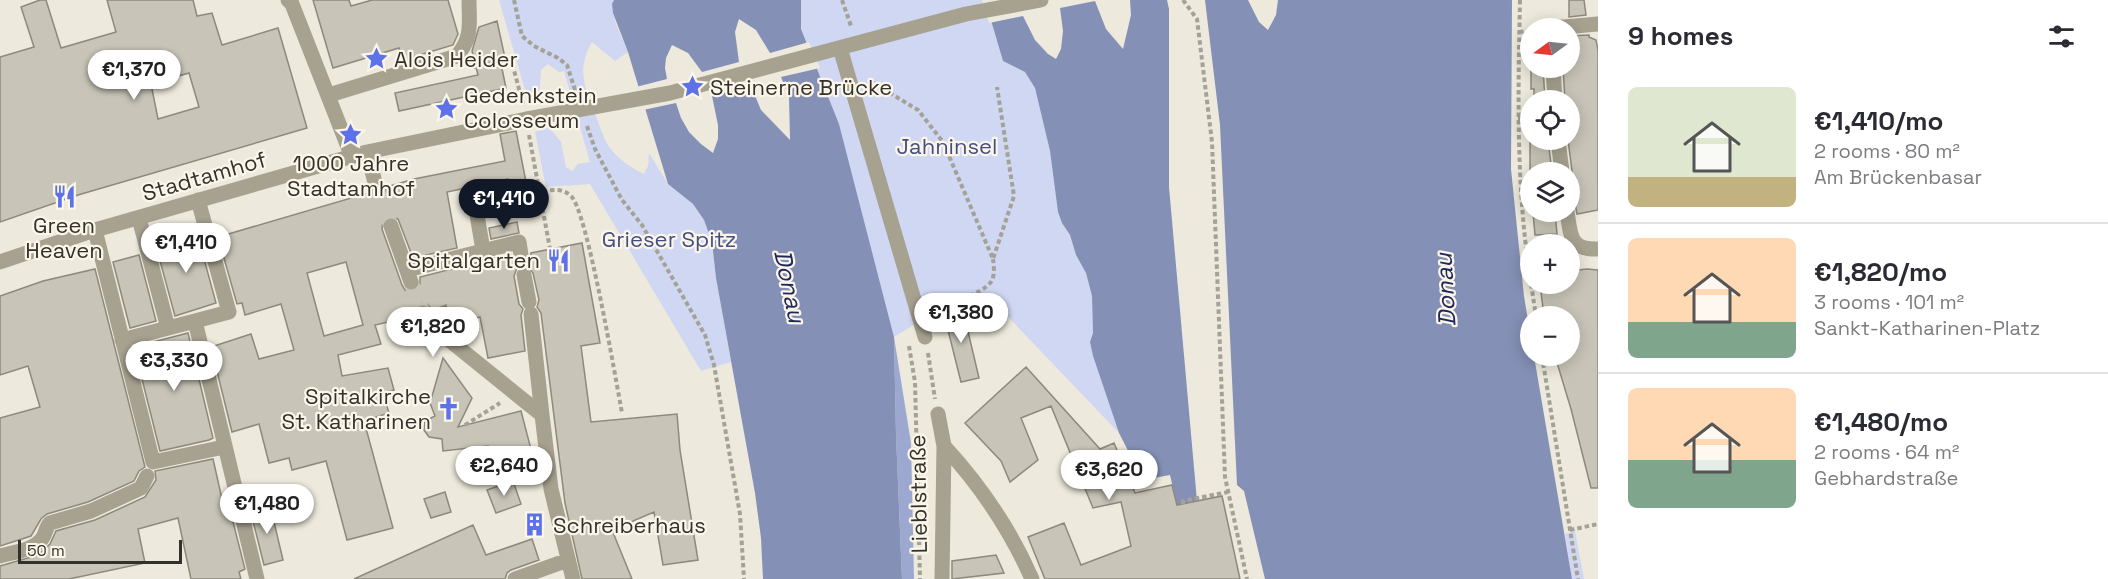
<!DOCTYPE html>
<meta charset="utf-8">
<style>
:root{--surface:#fff;--page:#f7f7f7;--text:#2b2b33;--muted:#7c7c81;--line:#e1e1e2;--accent:#111827}
body{margin:0;font-family:"Space Grotesk",sans-serif;background:var(--page);color:var(--text);height:100vh;display:flex;flex-direction:column;font-size:22px;white-space:nowrap}
*{box-sizing:border-box;margin:0}
p{font-size:20px;color:var(--muted)}
.icon{flex:none;width:33px;height:33px;fill:none;stroke:currentColor;stroke-width:2;stroke-linecap:round;stroke-linejoin:round}
.map{position:relative;flex:1;overflow:hidden}
.drawer{display:flex;flex-direction:column;background:var(--surface);width:510px}
.drawer>*{flex:none}
.needle{width:39px;rotate:255deg}
.buttons{position:absolute;left:1520px;top:18px;display:grid;gap:12px}
.buttons a{display:grid;place-items:center;width:60px;height:60px;border-radius:50%;background:var(--surface);box-shadow:0 3px 15px #0003;font-size:30px}
.scale{position:absolute;left:18px;bottom:15px;width:164px;box-sizing:border-box;padding-left:6px;border:3px solid #33312c;border-top:0;font-size:16px;line-height:21px;white-space:nowrap;color:#33312c;-webkit-text-stroke:4px #fbf6e9;paint-order:stroke}
.price{position:absolute;translate:-50% -51px;padding:0 14px;border-radius:21px;background:#fff;color:#222;font-size:20px;line-height:39px;filter:drop-shadow(0 2px 3px #0008)}
.price::after{content:'';position:absolute;left:50%;top:36px;width:18px;height:14px;margin-left:-9px;background:inherit;clip-path:polygon(0 0,100% 0,50% 100%)}
.price.on{background:var(--accent);color:#fff}
ul{padding:0;list-style:none}
li{display:flex;align-items:center;gap:18px;height:150px;padding:0 30px}
li+li{border-top:2px solid var(--line)}
li span{display:grid;place-items:center;flex:none;width:168px;height:120px;border-radius:9px;color:#555}
li>.icon{margin-inline-start:auto}
span .icon{width:72px;height:72px;fill:#fffc;stroke-width:1}
li b{font-size:26px}
h2{display:flex;justify-content:space-between;align-items:center;height:72px;padding:0 30px;font-size:26px}
main{display:flex;flex:1;min-height:0}
.map>svg:first-child{display:block}
.green{fill:#cfd7f3}
.forest{fill:#9ca8cf}
.water{fill:#8590b6}
.pier{fill:#ede9dc}
.building{fill:#c8c4b7;stroke:#8d897d;stroke-width:1.5;fill-rule:evenodd}
.lines{fill:none;stroke-linecap:round;stroke-linejoin:round}
.minor-tunnel{stroke:#c8c4b9;stroke-width:15;stroke-dasharray:15 8;stroke-linecap:butt}
.path{stroke:#a4a197;stroke-width:4;stroke-dasharray:4.5 3;stroke-linecap:butt}
.minor{stroke:#a7a18f;stroke-width:15}
.minor-bridge{stroke:#a7a18f;stroke-width:15}
.labels{text-anchor:middle;dominant-baseline:central;stroke-width:4.5;stroke-linejoin:round;paint-order:stroke}
.poi-label{font-size:22px;fill:#33312c;stroke:#fbf6e9;text-anchor:start}
.park-label{font-size:22px;fill:#434f84;stroke:#fbf6e9}
.street-label{font-size:22px;fill:#33312c;stroke:#fbf6e9}
.water-label{font-size:24px;font-style:italic;fill:#20285a;stroke:#fbf6e9}
</style>
<main>
<div class="map">
<svg width="1598" height="579" viewBox="0 0 1598 579">
<rect width="100%" height="100%" fill="#ede9dc"/>
<path class="green" d="M499,0H614C608,14 623,38 628,52L615,61L592,42C576,69 585,88 595,114C600,126 603,138 610,148C619,160 631,168 644,174L648,166L649,153L668,184L693,204L704,220L712,242L716,278L731,362L701,371L590,184L546,187L535,132L549,127L561,142L566,167L572,171L578,164L590,162L564,71L559,72L548,64L541,70L539,101L529,104Z
M801,0H985L1003,61L1025,72L1035,88L1050,151L1058,212L1062,223L1070,235L1076,255L1086,273L1092,296L1093,333L1090,342L1093,356L1119,433L991,299L941,308L894,337L839,124L801,29Z
M1575,531L1584,579H1572L1565,534Z"/>
<path class="forest" d="M894,337L911,443L914,579H902L896,435Z"/>
<path class="water" d="M614,0H801V29L839,124L894,337L896,435L902,579H763L761,538L755,493L716,278L712,242L704,220L693,204L668,184L628,52L613,13L612,4Z
M985,0H1167L1169,9V187L1197,501L1177,505L1170,475L1143,480L1119,433L1093,356L1090,342L1093,333L1092,296L1086,273L1076,255L1070,235L1062,223L1058,212L1050,151L1035,88L1025,72L1003,61Z
M1205,0H1512L1511,169L1524,296L1530,333V356H1534L1572,579H1265L1244,491L1237,485L1220,125Z"/>
<path class="pier" d="M982,0H1130L1131,15L1123,49L1106,29L1095,1L1060,8L1063,31L1061,49L1056,59L1048,54L1035,40L1023,16L989,23Z
M1248,0H1278L1276,15L1268,30L1259,22Z
M739,19L756,30L770,53L809,42L820,68L781,77L789,97L790,140L761,110L751,86L712,96L718,125V139L713,153L701,144L689,132L681,118L676,103L643,110L636,87L667,79L665,68L666,58L672,45L688,53L702,72L739,62L735,32Z"/>
<path class="building" d="M40,0H46L61,48L116,32L107,0H193L197,16L212,13L222,45L278,28L307,128L78,195L0,222V57L34,47L21,7ZM189,73L199,107L158,119L151,84Z
M313,0H349L351,6L372,0H448L458,34L453,45L403,60L399,48L333,68Z
M1569,0H1584L1586,15L1569,17Z
M497,21L505,58L500,59L506,88L399,111L395,93L478,75L472,51L479,27Z
M1589,35V37L1596,40L1598,50V210L1577,214L1570,177L1572,171L1568,140L1569,100H1565L1563,68H1569V36Z
M1531,68H1543L1545,100H1534V89H1531Z
M516,131L527,187L511,190L508,179L447,192L457,248L413,258L398,219L388,217L383,220L382,229L402,285L405,290L414,291L420,284V277L511,254L514,262L523,264L530,259L531,253L582,243L600,343L581,346L591,422L677,414L680,450L698,560L663,565L654,512L612,530L632,579H582L565,503L541,313L537,307L539,300L533,273L527,266L517,268L514,276L519,304L523,309L521,315L525,351L488,358L480,317L451,325L446,305L433,310L427,304L422,303L414,309V316L375,325L381,344L338,355L342,376L388,368L394,390L383,393L389,413L364,421L393,528L347,540L326,461L292,470L289,458L269,463L259,424L232,432L211,347L251,334L259,359L294,350L281,304L245,315L242,303L237,304L218,237L368,193L374,199H380L386,193V187L414,179L505,161L500,134ZM346,262L363,325L324,336L307,273Z
M1530,140H1548L1552,172H1530Z
M1533,212H1555L1557,234L1535,235Z
M517,222L519,233L491,239L489,228Z
M197,233L216,303L175,316L156,246Z
M139,255L156,321L130,328L113,262Z
M95,269L145,467L139,471L134,481L88,502L47,514L41,519L31,536L0,546V418L40,407L28,366L0,375V296L43,281Z
M1587,269L1598,270V488H1591L1571,409L1555,356H1569V316H1544L1540,284H1569V271Z
M962,306L979,378L961,382L943,310Z
M188,333L213,438L209,440L160,451L134,347Z
M443,358L472,398L458,427L521,411L533,457L494,471L488,446L443,451L442,439L429,437L424,430L425,421L435,416L430,403Z
M1026,367L1100,449L1114,443L1135,493L1172,485L1177,505L1222,496L1240,579H1045L1028,537L1064,523L1081,565L1131,546L1121,502L1093,508L1081,479L1085,478L1076,467L1051,406L1021,418L1038,460L1010,482L1001,461L965,423Z
M213,459L224,508L228,507L229,514H231L245,569L239,572L241,579H191L178,518L138,529L145,563L69,579H0V566L38,555L50,544L56,531L95,520L145,497L156,480L155,471Z
M513,481L521,504L496,513L487,490Z
M445,492L451,512L431,518L424,499Z
M270,505L283,560L264,565L250,509Z
M473,525L486,555L532,539L539,560L511,570L507,573L505,579H354Z
M996,555L1004,573L952,579V561Z"/>
<g class="lines">
<path class="minor-tunnel" d="M377,190L391,226
M411,282L423,313"/>
<path class="path" d="M514,0L522,36L534,46L558,58L567,65L576,93
M842,0L851,26
M1183,0L1197,19L1212,142L1225,477L1247,579
M1520,0C1518,93 1516,186 1530,277
M1519,32L1530,31
M473,65L475,67L511,59L523,104
M870,81L918,110L943,142L993,259L1014,196L997,87
M1518,118H1530
M587,126L595,149L622,200L642,225L705,335L714,365L740,514L744,579
M529,135L550,249
M529,198C541,191 560,185 571,196C587,210 616,381 622,413
M1531,284L1536,316
M934,308C949,304 982,294 991,282C995,276 994,266 993,259
M909,346L915,382L920,579
M928,353L935,399
M1542,356L1578,579
M465,425L500,403
M1183,504V501L1228,492
M1570,530L1598,524"/>
<path class="minor" d="M288,0L292,4L352,157
M1552,28L1598,24
M1553,68L1555,100
M329,95L457,56C473,37 469,23 469,0
M1558,140L1562,172
M367,152L377,190
M198,200L229,312L195,321L257,579
M476,209L483,250
M1567,212C1571,235 1569,250 1598,249
M139,218L168,328L195,321
M391,226L411,282
M95,230L153,462L224,447
M0,262L95,230L367,152L527,119
M407,270L519,242L521,255
M524,275L529,302
M423,313L438,331L542,415L551,489L573,579
M531,314L542,415
M122,340L168,328
M938,414L944,446L942,579
M944,446C981,486 1010,529 1032,579
M0,556C13,552 32,551 41,540C46,535 45,528 50,523L91,511L141,488L147,476
M515,579L568,560"/>
<path class="minor-bridge" d="M840,48L925,337
M527,119L670,93L966,14L1041,0"/>
</g>
<defs>
<symbol id="sight-bare" viewBox="-9 -9 18 18"><path d="M0-6L1.8-2.2L6-1.7L2.9 1.2L3.7 5.4L0 3.3L-3.7 5.4L-2.9 1.2L-6-1.7L-1.8-2.2Z" fill="#5d72e9" stroke="#fbf6e9" stroke-width="2.5" paint-order="stroke"/></symbol>
<symbol id="restaurant-bare" viewBox="-9 -9 18 18"><path d="M-5-6h1v4h1v-4h1v4h1v-4h1v5L-1.5 .5V6h-2V.5L-5-1ZM5-6V6H3V1.5H1.5Q1.5-4 5-6Z" fill="#5d72e9" stroke="#fbf6e9" stroke-width="2.5" paint-order="stroke"/></symbol>
<symbol id="church-bare" viewBox="-9 -9 18 18"><path d="M-1.2-6h2.4v3.5h3.3v2.4h-3.3V6h-2.4V-.1h-3.3v-2.4h3.3Z" fill="#5d72e9" stroke="#fbf6e9" stroke-width="2.5" paint-order="stroke"/></symbol>
<symbol id="building-bare" viewBox="-9 -9 18 18"><path d="M-4-6H4V6H1V3H-1V6H-4ZM-2.5-4.3h1.7v1.8h-1.7ZM.8-4.3h1.7v1.8H.8ZM-2.5-1h1.7V.8h-1.7ZM.8-1h1.7V.8H.8Z" fill="#5d72e9" stroke="#fbf6e9" stroke-width="2.5" paint-order="stroke"/></symbol>
</defs>
<g fill-rule="evenodd">
<use href="#sight-bare" x="360" y="42" width="33" height="33"/>
<use href="#sight-bare" x="676" y="70" width="33" height="33"/>
<use href="#sight-bare" x="430" y="92" width="33" height="33"/>
<use href="#sight-bare" x="334" y="118" width="33" height="33"/>
<use href="#restaurant-bare" x="48" y="180" width="33" height="33"/>
<use href="#restaurant-bare" x="542" y="244" width="33" height="33"/>
<use href="#church-bare" x="432" y="392" width="33" height="33"/>
<use href="#building-bare" x="518" y="508" width="33" height="33"/>
</g>
<g class="labels">
<g class="poi-label">
<text x="394" y="59">Alois Heider</text>
<text x="710" y="87">Steinerne Brücke</text>
<text x="464" y="95">Gedenkstein<tspan x="464" dy="25">Colosseum</tspan></text>
<text x="351" y="163" text-anchor="middle">1000 Jahre<tspan x="351" dy="25">Stadtamhof</tspan></text>
<text x="64" y="225" text-anchor="middle">Green<tspan x="64" dy="25">Heaven</tspan></text>
<text x="540" y="260" text-anchor="end">Spitalgarten</text>
<text x="431" y="396" text-anchor="end">Spitalkirche<tspan x="431" dy="25">St. Katharinen</tspan></text>
<text x="553" y="525">Schreiberhaus</text>
</g>
<g class="park-label">
<text x="947" y="146">Jahninsel</text>
<text x="669" y="239">Grieser Spitz</text>
</g>
<g class="street-label">
<text transform="translate(204 176) rotate(-16)">Stadtamhof</text>
<text transform="translate(918 494) rotate(-91)">Lieblstraße</text>
</g>
<g class="water-label">
<text transform="translate(790 286) rotate(78)">Donau</text>
<text transform="translate(1445 290) rotate(-93)">Donau</text>
</g>
</g>
</svg>
<div class="buttons">
<a><svg class="needle" viewBox="-14 -14 28 28"><path d="M0-13l5 13h-10z" fill="#e53935"/><path d="M0 13l5-13h-10z" fill="#7c7c81"/></svg></a>
<a><svg class="icon" aria-label="locate" viewBox="0 0 24 24"><circle cx="12" cy="12" r="6"/><path d="M12 2v4M12 18v4M2 12h4M18 12h4"/></svg></a>
<a><svg class="icon" aria-label="layers" viewBox="0 0 24 24"><path d="M12 4l9 5-9 5-9-5zM3 14l9 5 9-5"/></svg></a>
<a>+</a>
<a>−</a>
</div>
<div class="scale">50 m</div>
<b class="price" style="left:134px;top:101px">€1,370</b>
<b class="price on" style="left:504px;top:230px">€1,410</b>
<b class="price" style="left:186px;top:274px">€1,410</b>
<b class="price" style="left:961px;top:344px">€1,380</b>
<b class="price" style="left:433px;top:358px">€1,820</b>
<b class="price" style="left:174px;top:392px">€3,330</b>
<b class="price" style="left:504px;top:497px">€2,640</b>
<b class="price" style="left:1109px;top:501px">€3,620</b>
<b class="price" style="left:267px;top:535px">€1,480</b>
</div>
<section class="drawer">
<h2>9 homes<svg class="icon" aria-label="filters" viewBox="0 0 24 24"><path d="M4 7h16M4 17h16"/><circle cx="9" cy="7" r="2"/><circle cx="15" cy="17" r="2"/></svg></h2>
<ul>
<li><span style="background:linear-gradient(#dfe7d0 75%,#c2b280 0)"><svg class="icon" aria-label="home" viewBox="0 0 24 24"><path d="M3 11l9-7 9 7M6 9v11h12V9"/></svg></span><div><b>€1,410/mo</b><p>2 rooms · 80 m²</p><p>Am Brückenbasar</p></div></li>
<li><span style="background:linear-gradient(#ffd9b3 70%,#7fa58c 0)"><svg class="icon" aria-label="home" viewBox="0 0 24 24"><path d="M3 11l9-7 9 7M6 9v11h12V9"/></svg></span><div><b>€1,820/mo</b><p>3 rooms · 101 m²</p><p>Sankt-Katharinen-Platz</p></div></li>
<li><span style="background:linear-gradient(#ffd9b3 60%,#7fa58c 0)"><svg class="icon" aria-label="home" viewBox="0 0 24 24"><path d="M3 11l9-7 9 7M6 9v11h12V9"/></svg></span><div><b>€1,480/mo</b><p>2 rooms · 64 m²</p><p>Gebhardstraße</p></div></li>
</ul>
</section>
</main>
